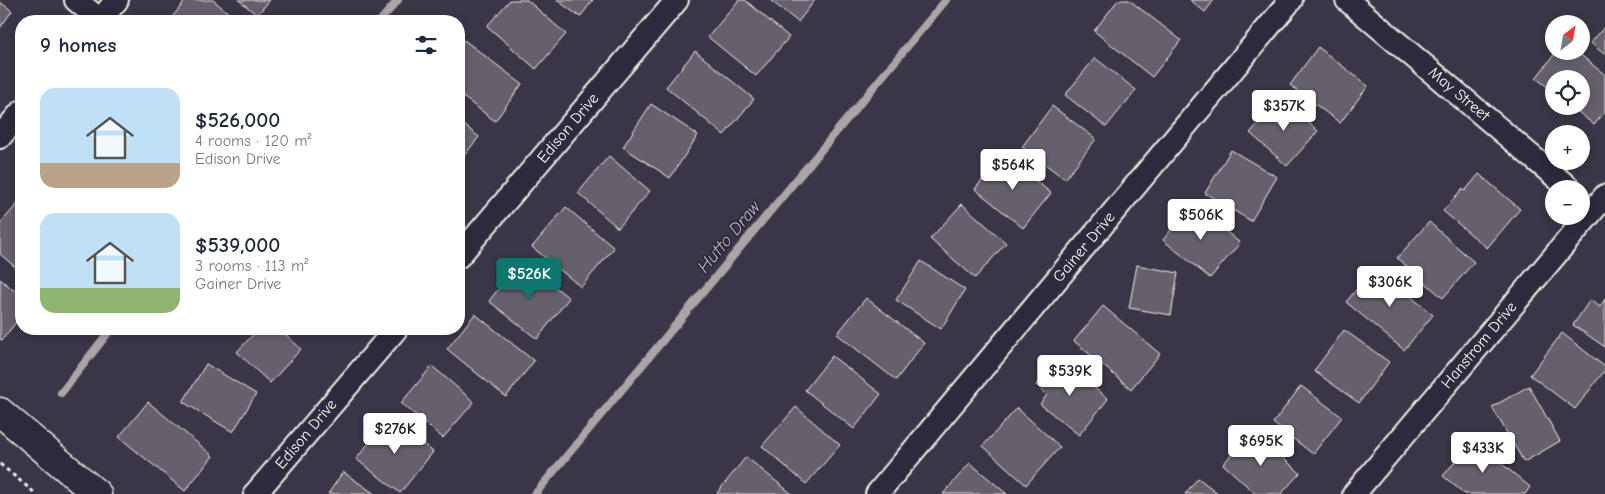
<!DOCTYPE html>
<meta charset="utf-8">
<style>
:root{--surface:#fff;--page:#f2f2f3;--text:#1f2937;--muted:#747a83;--accent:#0f766e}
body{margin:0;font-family:"Comic Neue",sans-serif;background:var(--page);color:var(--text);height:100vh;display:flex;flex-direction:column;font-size:19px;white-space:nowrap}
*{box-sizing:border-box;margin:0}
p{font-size:16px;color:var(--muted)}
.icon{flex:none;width:28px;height:28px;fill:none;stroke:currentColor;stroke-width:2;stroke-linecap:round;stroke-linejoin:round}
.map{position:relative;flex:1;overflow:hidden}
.side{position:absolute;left:15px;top:15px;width:450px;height:320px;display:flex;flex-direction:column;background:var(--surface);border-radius:20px;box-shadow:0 2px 8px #0003}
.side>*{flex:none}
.needle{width:32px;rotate:31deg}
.tools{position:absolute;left:1545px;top:15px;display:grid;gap:10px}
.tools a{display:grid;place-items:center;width:45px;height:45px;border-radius:50%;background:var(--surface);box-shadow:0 2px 8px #0003;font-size:25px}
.price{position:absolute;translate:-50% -42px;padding:0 11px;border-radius:5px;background:#fff;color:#222;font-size:16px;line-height:32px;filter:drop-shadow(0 1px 2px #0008)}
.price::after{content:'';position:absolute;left:50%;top:30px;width:15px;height:11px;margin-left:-8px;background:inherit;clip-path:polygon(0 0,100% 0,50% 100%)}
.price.current{background:var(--accent);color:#fff}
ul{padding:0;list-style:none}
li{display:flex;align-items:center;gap:15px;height:125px;padding:0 25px}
li span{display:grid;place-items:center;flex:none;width:140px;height:100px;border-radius:15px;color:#555}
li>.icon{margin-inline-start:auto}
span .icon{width:60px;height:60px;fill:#fffc;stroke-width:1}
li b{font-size:21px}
h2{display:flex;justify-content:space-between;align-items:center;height:60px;padding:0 25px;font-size:21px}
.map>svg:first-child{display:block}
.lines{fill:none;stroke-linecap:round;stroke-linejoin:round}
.stream{stroke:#aaa6a7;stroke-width:8}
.building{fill:#65616c;stroke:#f4f1e8}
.street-casing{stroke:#f4f1e8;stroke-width:26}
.secondary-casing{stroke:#f4f1e8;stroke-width:31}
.path{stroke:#f4f1e8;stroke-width:3;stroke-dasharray:4 4;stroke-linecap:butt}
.street{stroke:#2f2a3d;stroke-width:22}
.secondary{stroke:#2f2a3d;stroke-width:28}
.labels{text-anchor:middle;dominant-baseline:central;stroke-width:4;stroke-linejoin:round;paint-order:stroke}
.street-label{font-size:16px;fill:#f4f1e8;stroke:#2f2a3d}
.water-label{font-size:18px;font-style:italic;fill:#b6b2b2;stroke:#2f2a3d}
</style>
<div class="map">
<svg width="1605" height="494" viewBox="0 0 1605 494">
<rect width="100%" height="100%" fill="#3b3647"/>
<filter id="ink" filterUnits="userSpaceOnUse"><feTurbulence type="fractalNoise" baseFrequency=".02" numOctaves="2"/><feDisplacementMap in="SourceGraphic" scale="10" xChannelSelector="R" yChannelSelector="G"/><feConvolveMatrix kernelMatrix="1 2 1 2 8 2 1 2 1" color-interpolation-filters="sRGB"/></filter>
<g filter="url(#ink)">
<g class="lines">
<path class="stream" d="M380,21L398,0
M61,393L111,329
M535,494L946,0"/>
</g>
<path class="building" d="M186,0H213L238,21H169Z
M239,0H270L257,15Z
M510,0H527L566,34L536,69L487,26Z
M557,0H593L580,17Z
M739,0H745L789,37L756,76L708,37Z
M770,0H815L798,22Z
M1118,0H1129L1181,40L1152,77L1094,31Z
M1190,0H1214L1205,12Z
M0,2L12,11L0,28Z
M1605,26V55L1591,43Z
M464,40L522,84L495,121L459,94V47Z
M1318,47L1368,86L1340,123L1290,85Z
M695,51L754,99L724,135L666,87Z
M1557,51H1576L1605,75V112L1594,125L1571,106H1581V79H1554V92L1536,78Z
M1095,58L1136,90L1106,127L1065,95Z
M1281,98L1318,131L1287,166L1250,133Z
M651,104L698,135L670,178L623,147Z
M1052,106L1096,139L1065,179L1022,147Z
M459,121L479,137L459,162Z
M1231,150L1277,177L1251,221L1205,193Z
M1003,154L1051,193L1023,228L975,189Z
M609,156L650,191L618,228L578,193Z
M1479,174L1520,209L1487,248L1443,211L1462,189L1465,191Z
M20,201L21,202V272L0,254V224Z
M1192,203L1240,243L1210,278L1163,240Z
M962,204L1006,243L975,278L930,239Z
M566,207L614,248L581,287L532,247Z
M1429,222L1474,262L1443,298L1397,258Z
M521,260L569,298L537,339L489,301Z
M921,261L965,290L941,329L896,300Z
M1137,265L1178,273L1171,315L1129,308Z
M1375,267L1433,315L1404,350L1346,302Z
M0,279L21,296V316L2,340L0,339Z
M866,298L924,343L896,380L837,334Z
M1605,299V347L1573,325L1590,300L1600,307Z
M1103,306L1160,354L1131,389L1074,341Z
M475,314L534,361L506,397L447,349Z
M258,329H280L301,349L270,383L237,352Z
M1344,330L1389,362L1359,403L1314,371Z
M1562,333L1605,367V370L1575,409L1530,375Z
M832,356L881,394L854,429L805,390Z
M1058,358L1108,399L1079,435L1040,404L1047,395L1036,385Z
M206,364L256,394L233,432L183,402Z
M432,366L474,402L443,438L401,403Z
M1301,386L1342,417L1313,454L1273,423Z
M1529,386L1560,441L1524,462L1492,407Z
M148,402L213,456L185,491L119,437Z
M796,407L840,445L806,484L762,446Z
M1017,408L1060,447L1026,485L983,446Z
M390,417L433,452L400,493L356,459Z
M1253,431L1300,473L1281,494H1256L1223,464Z
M1473,440L1530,487L1525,494H1465L1443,476Z
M746,457L792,494H718L717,493Z
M970,463L1007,494H943Z
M343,472L375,494H328Z
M1198,478L1219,494H1185Z"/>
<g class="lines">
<defs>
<path id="street" d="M76,0L100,20
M1347,0L1570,189
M99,21L117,0
M0,137L21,112
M459,256L677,0
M255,494L396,329
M877,494L1291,0
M1354,494L1605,196"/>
<path id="secondary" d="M0,412L97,494"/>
</defs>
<use href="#street" class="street-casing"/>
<use href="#secondary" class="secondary-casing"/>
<path class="path" d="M0,464L36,494"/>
<use href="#street" class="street"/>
<use href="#secondary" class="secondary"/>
</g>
</g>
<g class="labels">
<g class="street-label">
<text transform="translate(1459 94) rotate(40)">May Street</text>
<text transform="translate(568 128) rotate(-50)">Edison Drive</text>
<text transform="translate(1084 247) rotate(-50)">Gainer Drive</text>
<text transform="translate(1479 345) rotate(-50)">Hanstrom Drive</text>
<text transform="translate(306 434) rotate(-50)">Edison Drive</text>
</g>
<g class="water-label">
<text transform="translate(729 237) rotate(-50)">Hutto Draw</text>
</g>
</g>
</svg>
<div class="tools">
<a><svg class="needle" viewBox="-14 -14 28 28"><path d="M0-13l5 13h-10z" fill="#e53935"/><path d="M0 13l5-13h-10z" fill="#747a83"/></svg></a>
<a><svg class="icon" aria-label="locate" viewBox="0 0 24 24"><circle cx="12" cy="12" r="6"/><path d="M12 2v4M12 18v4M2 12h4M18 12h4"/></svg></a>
<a>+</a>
<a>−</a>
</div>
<b class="price" style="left:1284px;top:132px">$357K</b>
<b class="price" style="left:1013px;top:191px">$564K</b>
<b class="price" style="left:1201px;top:241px">$506K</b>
<b class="price current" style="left:529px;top:300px">$526K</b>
<b class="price" style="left:1390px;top:308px">$306K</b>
<b class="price" style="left:1070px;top:397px">$539K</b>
<b class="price" style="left:395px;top:455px">$276K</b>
<b class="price" style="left:1261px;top:467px">$695K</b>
<b class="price" style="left:1483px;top:474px">$433K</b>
<section class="side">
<h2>9 homes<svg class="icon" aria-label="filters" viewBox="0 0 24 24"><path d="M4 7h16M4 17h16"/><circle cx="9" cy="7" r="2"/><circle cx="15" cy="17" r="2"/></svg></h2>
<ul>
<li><span style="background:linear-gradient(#bfe0f5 75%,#b9a48a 0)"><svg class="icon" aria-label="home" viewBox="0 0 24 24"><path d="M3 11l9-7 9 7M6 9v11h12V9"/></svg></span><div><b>$526,000</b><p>4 rooms · 120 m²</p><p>Edison Drive</p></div></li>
<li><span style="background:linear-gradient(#bfe0f5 75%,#8fb573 0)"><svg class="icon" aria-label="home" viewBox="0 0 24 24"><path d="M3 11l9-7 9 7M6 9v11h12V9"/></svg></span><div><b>$539,000</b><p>3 rooms · 113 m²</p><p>Gainer Drive</p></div></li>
</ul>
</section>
</div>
